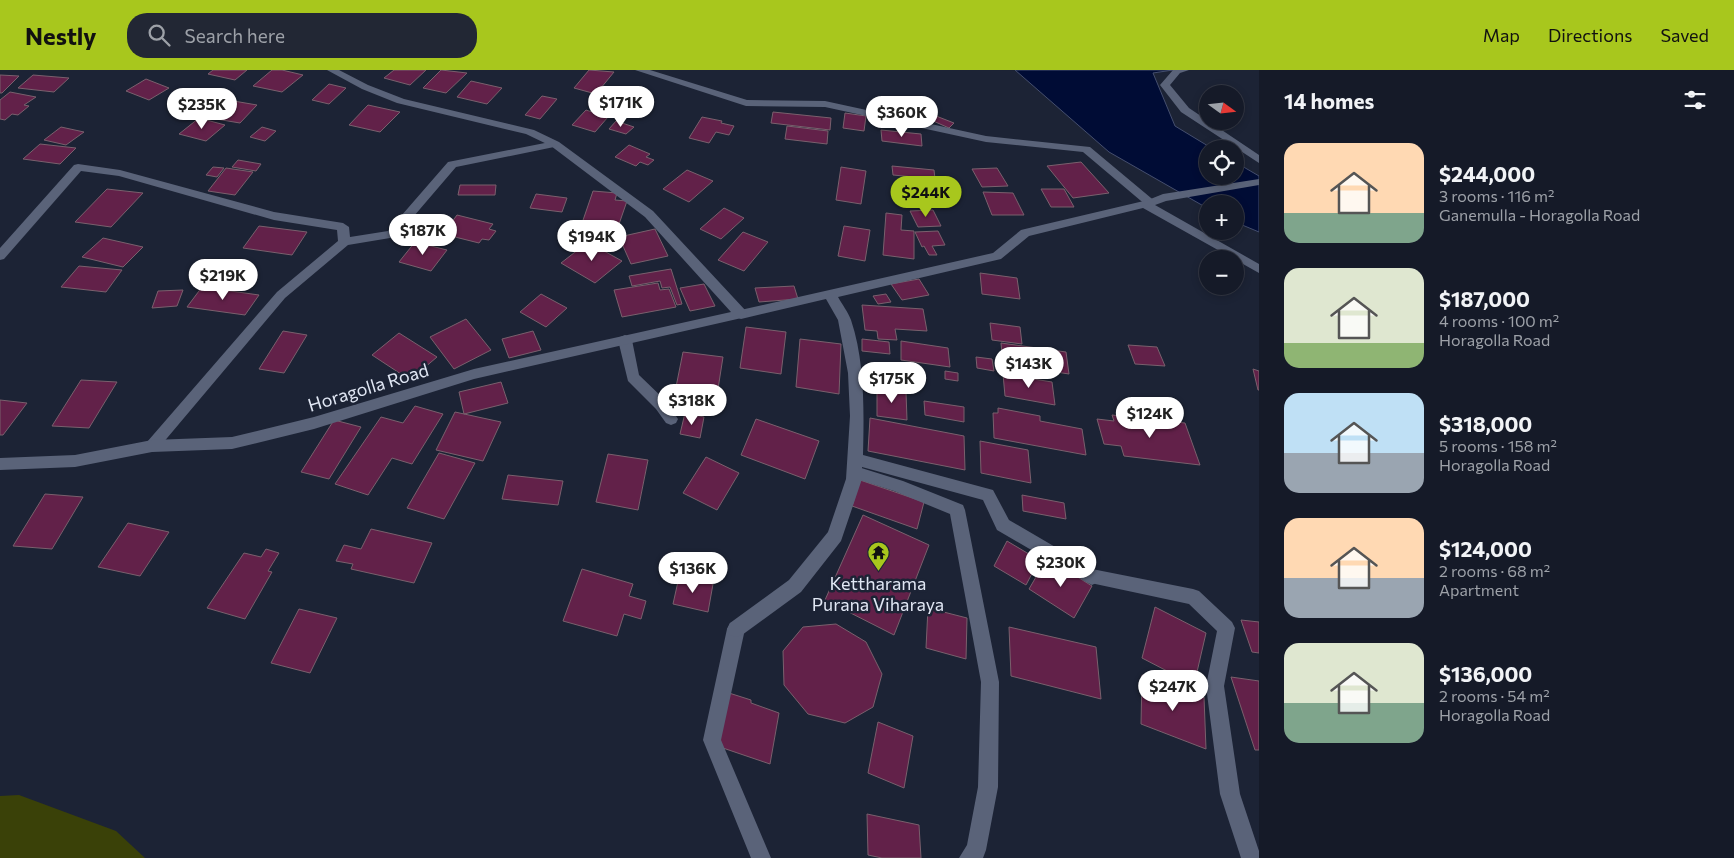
<!DOCTYPE html>
<meta charset="utf-8">
<style>
:root{--surface:#151a28;--page:#222734;--text:#f1f3f6;--muted:#9da1a8;--line:#343845;--accent:#a8c71d}
body{margin:0;font-family:Commissioner,sans-serif;background:var(--page);color:var(--text);height:100vh;display:flex;flex-direction:column;font-size:19px;white-space:nowrap}
*{box-sizing:border-box;margin:0}
p{font-size:16px;color:var(--muted)}
.icon{flex:none;width:28px;height:28px;fill:none;stroke:currentColor;stroke-width:2;stroke-linecap:round;stroke-linejoin:round}
.map{position:relative;flex:1;overflow:hidden}
.panel{display:flex;flex-direction:column;background:var(--surface);width:475px}
.panel>*{flex:none}
.needle{width:32px;rotate:105deg}
.buttons{position:absolute;left:1199px;top:15px;display:grid;gap:10px}
.buttons a{display:grid;place-items:center;width:45px;height:45px;border-radius:50%;background:var(--surface);box-shadow:0 2px 8px #0003,0 0 0 1px var(--line);font-size:25px}
.price{position:absolute;translate:-50% -42px;padding:0 11px;border-radius:18px;background:#fff;color:#222;font-size:16px;line-height:32px;filter:drop-shadow(0 1px 2px #0008)}
.price::after{content:'';position:absolute;left:50%;top:30px;width:15px;height:11px;margin-left:-8px;background:inherit;clip-path:polygon(0 0,100% 0,50% 100%)}
.price.current{background:var(--accent);color:#111}
ul{padding:0;list-style:none}
li{display:flex;align-items:center;gap:15px;height:125px;padding:0 25px}
li span{display:grid;place-items:center;flex:none;width:140px;height:100px;border-radius:15px;color:#555}
li>.icon{margin-inline-start:auto}
span .icon{width:60px;height:60px;fill:#fffc;stroke-width:1}
li b{font-size:21px}
h2{display:flex;justify-content:space-between;align-items:center;height:60px;padding:0 25px;font-size:21px}
header{display:flex;align-items:center;gap:30px;box-sizing:border-box;height:70px;padding:0 25px;background:var(--accent);color:#111}
header strong{font-size:24px}
nav{display:flex;gap:28px;margin-inline-start:auto;font-size:18px}
.search{width:350px;height:45px;background:var(--page);display:flex;align-items:center;gap:12px;box-sizing:border-box;padding:0 18px;border-radius:20px;color:var(--muted);font-size:19px}
main{display:flex;flex:1;min-height:0}
.map>svg:first-child{display:block}
.green{fill:#3a4108}
.water{fill:#000c35;stroke:#444e6e}
.building{fill:#622149;stroke:#79606d}
.lines{fill:none;stroke-linecap:round;stroke-linejoin:round}
.lane{fill:#5a6379;fill-rule:evenodd}
.street{fill:#5a6379;fill-rule:evenodd}
.secondary{fill:#5a6379;fill-rule:evenodd}
.labels{text-anchor:middle;dominant-baseline:central;stroke-width:5;stroke-linejoin:round;paint-order:stroke}
.street-label{font-size:18px;fill:#e1e7f4;stroke:#1c2335}
.poi-label{font-size:18px;fill:#e1e7f4;stroke:#1c2335}
</style>
<header>
<strong>Nestly</strong>
<div class="search"><svg class="icon" aria-label="search" viewBox="0 0 24 24"><circle cx="10" cy="10" r="6"/><path d="M15 15l6 6"/></svg>Search here</div>
<nav><a>Map</a><a>Directions</a><a>Saved</a></nav>
</header>
<main>
<div class="map">
<svg width="1259" height="788" viewBox="0 0 1259 788">
<rect width="100%" height="100%" fill="#1c2335"/>
<path class="green" d="M19,725L116,761L145,788H0V726Z"/>
<path class="water" d="M1015,0H1173L1153,3L1175,56L1213,79H1208V106H1235V92L1259,106V162L1235,152V134H1208L1207,138L1109,82Z"/>
<path class="building" d="M213,0H247L235,10L208,4Z
M272,0H282L303,5L282,22L253,16Z
M394,0H426L410,15L384,8Z
M441,0L467,3L446,23L423,18Z
M589,0L614,2L596,24L574,18Z
M0,5L19,6L2,23H0Z
M33,5L69,8L54,22L18,18Z
M146,9L169,18L149,30L126,21Z
M471,11L502,18L487,34L457,27Z
M329,14L346,18L329,34L312,30Z
M10,22L36,27L24,35L29,36L18,45L12,44L5,50L0,49V30Z
M542,26L557,29L540,49L525,45Z
M222,29L257,35L240,53L204,47Z
M368,35L400,42L380,62L349,55Z
M597,36L608,39L602,45L608,47L595,62L572,55L586,40L592,42Z
M773,42L831,48L830,60L771,53Z
M845,43L866,46L864,61L843,58Z
M936,46L954,53L949,58L931,50Z
M702,47L722,51L721,53L734,56L729,65L716,62L709,73L689,68Z
M199,48L225,55L206,71L179,64Z
M616,51L634,57L626,64L609,59Z
M787,56L828,61L827,74L785,69Z
M61,57L84,62L66,75L44,70Z
M262,57L276,61L265,71L250,67Z
M881,60L921,64L922,76L882,71Z
M40,74L76,78L60,94L23,89Z
M629,75L650,84L646,87L654,90L648,95L640,92L636,96L615,87Z
M238,90L261,94L256,101L232,97Z
M1081,92L1109,123L1073,128L1047,96Z
M892,96L934,100L935,109L893,105Z
M213,97L224,98L217,107L206,105Z
M841,97L866,101L861,134L836,130Z
M226,98L253,102L235,125L208,121Z
M997,98L1008,116L982,117L972,99Z
M687,100L713,111L689,132L663,119Z
M460,115H496L495,125H458Z
M107,119L143,123L111,157L75,152Z
M1041,119H1064L1074,137H1051Z
M593,121L617,123L615,130L627,131L618,157L607,155L604,165L579,162Z
M983,122L1013,123L1024,145H992Z
M536,124L567,128L562,142L530,138Z
M724,138L744,148L721,169L700,159Z
M933,140L941,156L918,157L910,141Z
M886,143L902,145L901,160L914,161V189L883,185Z
M457,145L493,154L489,159L496,161L489,170L482,169L479,173L443,164Z
M259,156L307,162L292,185L243,178Z
M844,156L870,160L865,191L838,186Z
M655,159L668,186L631,194L619,167Z
M938,161L945,175L932,176L937,185H929L924,176L922,177L915,162Z
M743,162L768,172L744,201L718,190Z
M103,168L143,177L123,197L82,187Z
M415,172L447,180L431,201L399,192Z
M588,172L622,191L595,213L561,193Z
M79,196L122,200L106,222L61,217Z
M671,199L682,234L677,235L670,217L662,218L660,211L632,216L629,206Z
M980,203L1017,208L1020,229L982,224Z
M919,209L929,225L902,230L891,214Z
M658,213L660,220L669,219L676,237L622,247L614,220Z
M704,214L715,236L690,241L680,218Z
M794,216L798,229L759,232L755,218Z
M202,217L259,225L245,245L187,237Z
M183,220L177,236L152,238L158,221Z
M541,224L567,238L546,257L520,242Z
M886,224L891,232L878,234L873,226Z
M862,235L923,239L927,261L895,259L897,270L878,269L877,261L865,260Z
M466,249L491,280L454,299L430,267Z
M990,253L1020,257L1022,274L992,270Z
M746,257L786,262L781,304L740,298Z
M283,261L307,265L284,303L259,299Z
M533,261L541,280L509,288L502,269Z
M399,263L437,287L410,310L372,285Z
M800,269L841,274L839,324L796,317Z
M862,269L889,272L890,284L862,281Z
M901,271L948,278L950,297L901,290Z
M1001,273L1066,282L1069,304L1003,294Z
M1128,275L1157,277L1165,296L1135,294Z
M683,282L723,287L715,338L673,332Z
M976,287L992,289L994,301L977,298Z
M1253,299L1259,301V320H1258Z
M945,301L958,303V311L945,309Z
M1003,304L1052,312L1055,335L1005,326Z
M81,310L117,312L89,358L52,356Z
M501,312L508,333L464,344L459,322Z
M877,318L906,322L907,350L877,346Z
M0,330L27,333L3,365H0Z
M924,331L964,337V352L925,345Z
M415,336L443,344L412,394L392,388L368,425L335,414L381,347L403,353Z
M998,338L1040,346V351L1082,359L1086,385L994,368L993,343H998Z
M455,342L501,352L483,391L436,380Z
M685,343L704,347L700,368L680,364Z
M1112,345L1185,353L1200,395L1124,386L1121,376L1104,374L1097,349L1114,351Z
M870,348L964,366L965,400L868,381Z
M756,349L819,371L805,409L741,385Z
M334,350L361,357L329,409L301,402Z
M980,371L1028,380L1031,413L981,403Z
M439,383L475,393L444,449L407,438Z
M608,384L648,390L638,440L596,432Z
M706,387L739,403L717,440L683,423Z
M508,405L563,411L558,435L502,429Z
M860,410L924,432L917,459L852,436Z
M45,424L83,427L52,479L13,476Z
M1022,425L1064,433L1066,449L1023,441Z
M863,445L929,475L894,565L825,530Z
M128,453L169,462L140,506L98,497Z
M371,459L432,473L414,513L351,499L353,494L336,491L344,475L361,479Z
M1007,471L1039,490L1026,515L994,496Z
M266,479L279,483L268,501L272,502L245,549L207,538L244,483L261,487Z
M1047,488L1092,516L1074,548L1029,519Z
M582,499L633,514L629,526L646,531L641,549L624,544L617,566L563,551Z
M679,507L713,514L708,542L673,534Z
M1155,537L1206,563L1194,615L1142,588Z
M928,538L967,548L966,589L926,578Z
M299,539L337,548L310,603L271,593Z
M1241,550L1259,552V583L1252,582Z
M836,554L866,572L882,604L873,637L845,653L808,644L784,615L783,581L803,557Z
M1009,557L1096,577L1101,629L1011,606Z
M1142,605L1204,627L1206,679L1141,654Z
M1231,607L1259,611V680H1255Z
M729,623L751,630V633L779,643L770,694L717,676Z
M878,652L913,666L904,718L868,703Z
M867,744L919,755L921,788H882L868,785Z"/>
<g class="lines">
<path class="lane" d="M635,0H650L747,30L825,31L986,66L1090,77L1157,133L1151,137L1147,136L1083,82L986,72L825,37L746,36Z
M555,71L560,74L559,76L456,97L396,167L348,175L285,228L157,380L152,382L147,380L145,376L147,372L277,222L338,171L337,160L274,150L119,106L81,101L4,189L0,190V178L74,95L78,94L120,100L274,142L343,153L349,157L350,167L388,161L448,92Z
M625,265L630,267L632,270L639,305L666,331L678,349L676,353L671,355L666,353L656,339L628,311L618,270L620,267Z
M855,396L903,411L963,435L965,440L999,612L998,717L986,780L983,788H959L967,775L978,717L981,612L950,444L894,421L850,407L847,402L850,397Z
M1092,499L1193,519L1199,521L1232,552L1235,558L1224,616L1240,724L1259,781V788H1241L1220,724L1206,616L1217,561L1189,534L1086,512L1084,507L1086,502Z
M736,551L742,553L745,559L721,670L771,788H751L703,670L727,559L730,553Z"/>
<path class="street" d="M1173,0H1189L1180,3L1170,15L1189,38L1259,85V93L1181,42L1160,15Z
M1259,109V115L1166,131L1155,135L1259,194V203L1143,138L1029,166L1001,189L838,227C842,234 848,242 851,250C865,291 864,342 863,385L993,420L1009,450L1098,502L1100,507L1098,512L1092,515L1086,512L997,460L983,430L862,397V409L841,471L801,522L742,565L736,567L730,565L727,559L730,553L789,510L828,462L846,409L850,346L848,303L838,250L826,229L741,249L736,247L735,244L736,241L993,183L1021,160L1025,159L1148,130L1163,124Z"/>
<path class="secondary" d="M327,0H339L368,15L404,29L534,60L559,72L653,141L746,241L747,244L746,247L474,309L314,359L232,379L152,382L75,397L0,400V388L75,385L152,370L232,367L314,347L474,299L731,242L645,147L551,76L526,64L397,33L362,19Z"/>
</g>
<defs>
<symbol id="temple-pin" viewBox="-11 -11 22 30"><path d="M0 17L-7.5 6A9.5 9.5 0 1 1 7.5 6Z" fill="#a8c71d" stroke="#1c2335"/><path d="M0-6L5-2H3V0L6.5 2.5H4V6H1.5V3h-3V6H-4V2.5H-6.5L-3 0V-2H-5Z" fill="#111"/></symbol>
</defs>
<g fill-rule="evenodd">
<use href="#temple-pin" x="866" y="470" width="25" height="34"/>
</g>
<g class="labels">
<g class="street-label">
<text transform="translate(368 317) rotate(-17)">Horagolla Road</text>
</g>
<g class="poi-label">
<text x="878" y="513">Kettharama<tspan x="878" dy="21">Purana Viharaya</tspan></text>
</g>
</g>
</svg>
<div class="buttons">
<a><svg class="needle" viewBox="-14 -14 28 28"><path d="M0-13l5 13h-10z" fill="#e53935"/><path d="M0 13l5-13h-10z" fill="#9da1a8"/></svg></a>
<a><svg class="icon" aria-label="locate" viewBox="0 0 24 24"><circle cx="12" cy="12" r="6"/><path d="M12 2v4M12 18v4M2 12h4M18 12h4"/></svg></a>
<a>+</a>
<a>−</a>
</div>
<b class="price" style="left:621px;top:58px">$171K</b>
<b class="price" style="left:202px;top:60px">$235K</b>
<b class="price" style="left:902px;top:68px">$360K</b>
<b class="price current" style="left:926px;top:148px">$244K</b>
<b class="price" style="left:423px;top:186px">$187K</b>
<b class="price" style="left:592px;top:192px">$194K</b>
<b class="price" style="left:223px;top:231px">$219K</b>
<b class="price" style="left:1029px;top:319px">$143K</b>
<b class="price" style="left:892px;top:334px">$175K</b>
<b class="price" style="left:692px;top:356px">$318K</b>
<b class="price" style="left:1150px;top:369px">$124K</b>
<b class="price" style="left:1061px;top:518px">$230K</b>
<b class="price" style="left:693px;top:524px">$136K</b>
<b class="price" style="left:1173px;top:642px">$247K</b>
</div>
<section class="panel">
<h2>14 homes<svg class="icon" aria-label="filters" viewBox="0 0 24 24"><path d="M4 7h16M4 17h16"/><circle cx="9" cy="7" r="2"/><circle cx="15" cy="17" r="2"/></svg></h2>
<ul>
<li><span style="background:linear-gradient(#ffd9b3 70%,#7fa58c 0)"><svg class="icon" aria-label="home" viewBox="0 0 24 24"><path d="M3 11l9-7 9 7M6 9v11h12V9"/></svg></span><div><b>$244,000</b><p>3 rooms · 116 m²</p><p>Ganemulla - Horagolla Road</p></div></li>
<li><span style="background:linear-gradient(#dfe7d0 75%,#8fb573 0)"><svg class="icon" aria-label="home" viewBox="0 0 24 24"><path d="M3 11l9-7 9 7M6 9v11h12V9"/></svg></span><div><b>$187,000</b><p>4 rooms · 100 m²</p><p>Horagolla Road</p></div></li>
<li><span style="background:linear-gradient(#bfe0f5 60%,#9aa5b1 0)"><svg class="icon" aria-label="home" viewBox="0 0 24 24"><path d="M3 11l9-7 9 7M6 9v11h12V9"/></svg></span><div><b>$318,000</b><p>5 rooms · 158 m²</p><p>Horagolla Road</p></div></li>
<li><span style="background:linear-gradient(#ffd9b3 60%,#9aa5b1 0)"><svg class="icon" aria-label="home" viewBox="0 0 24 24"><path d="M3 11l9-7 9 7M6 9v11h12V9"/></svg></span><div><b>$124,000</b><p>2 rooms · 68 m²</p><p>Apartment</p></div></li>
<li><span style="background:linear-gradient(#dfe7d0 60%,#7fa58c 0)"><svg class="icon" aria-label="home" viewBox="0 0 24 24"><path d="M3 11l9-7 9 7M6 9v11h12V9"/></svg></span><div><b>$136,000</b><p>2 rooms · 54 m²</p><p>Horagolla Road</p></div></li>
</ul>
</section>
</main>
